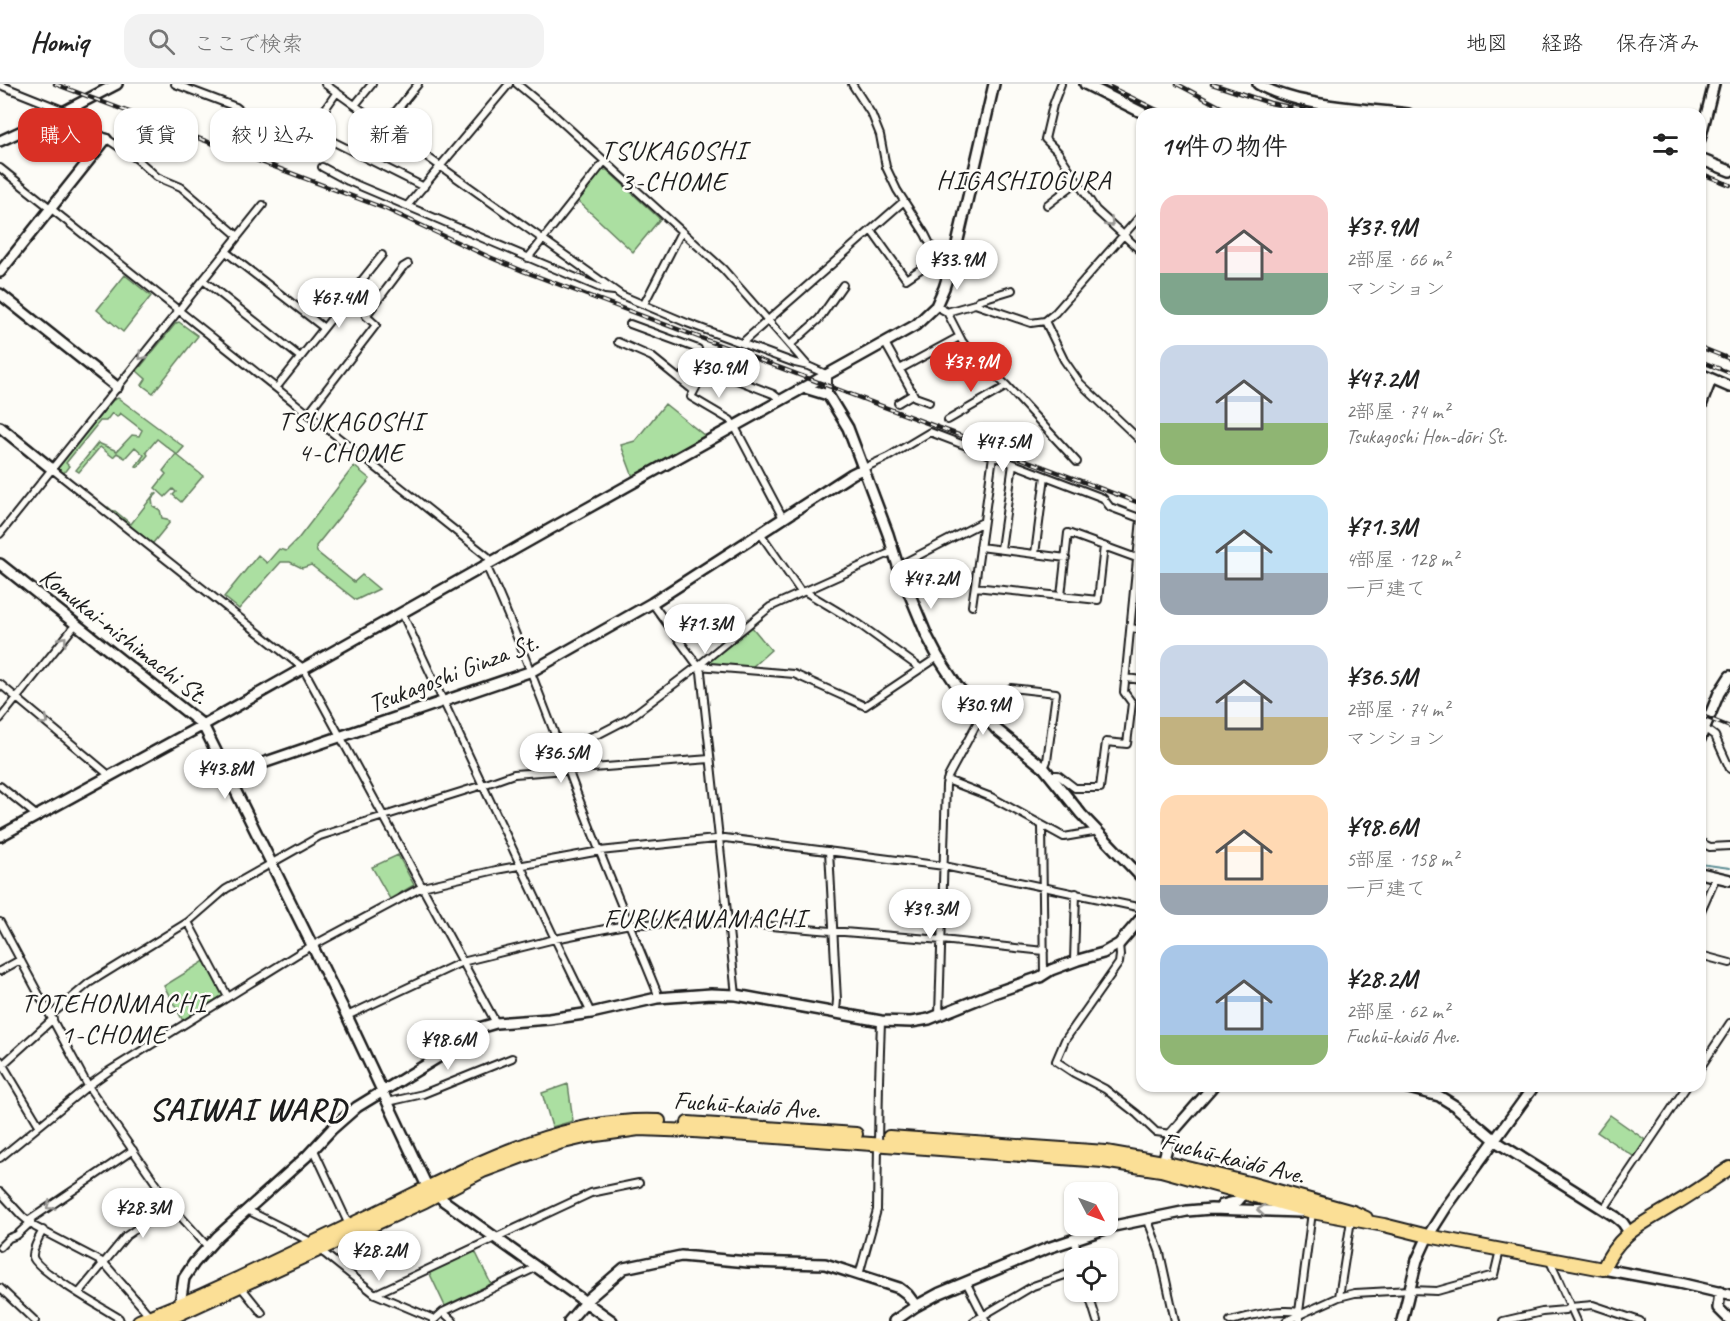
<!DOCTYPE html>
<html lang="ja">
<meta charset="utf-8">
<style>
:root{--surface:#fff;--page:#f2f2f2;--text:#222;--muted:#767676;--line:#e0e0e0;--accent:#d93025}
body{margin:0;font-family:Caveat,"Klee One",sans-serif;background:var(--page);color:var(--text);height:100vh;display:flex;flex-direction:column;font-size:22px;white-space:nowrap}
*{box-sizing:border-box;margin:0}
p{font-size:20px;color:var(--muted)}
.icon{flex:none;width:33px;height:33px;fill:none;stroke:currentColor;stroke-width:2;stroke-linecap:round;stroke-linejoin:round}
.map{position:relative;flex:1;overflow:hidden}
.drawer{position:absolute;left:1136px;top:24px;width:570px;height:984px;display:flex;flex-direction:column;background:var(--surface);border-radius:18px;box-shadow:0 2px 4px #0004}
.drawer>*{flex:none}
.banner{position:absolute;left:18px;top:24px;width:570px;height:54px;display:flex;gap:12px}
.needle{width:39px;rotate:131deg}
.fabs{position:absolute;left:1064px;top:1098px;display:grid;gap:12px}
.fabs a{display:grid;place-items:center;width:54px;height:54px;border-radius:12px;background:var(--surface);box-shadow:0 2px 4px #0004;font-size:30px}
.price{position:absolute;translate:-50% -51px;padding:0 14px;border-radius:21px;background:#fff;color:#222;font-size:20px;line-height:39px;filter:drop-shadow(0 2px 3px #0008)}
.price::after{content:'';position:absolute;left:50%;top:36px;width:18px;height:14px;margin-left:-9px;background:inherit;clip-path:polygon(0 0,100% 0,50% 100%)}
.price.on{background:var(--accent);color:#fff}
ul{padding:0;list-style:none}
li{display:flex;align-items:center;gap:18px;height:150px;padding:0 24px}
li span{display:grid;place-items:center;flex:none;width:168px;height:120px;border-radius:18px;color:#555}
li>.icon{margin-inline-start:auto}
span .icon{width:72px;height:72px;fill:#fffc;stroke-width:1}
li b{font-size:26px}
h2{display:flex;justify-content:space-between;align-items:center;height:72px;padding:0 24px;font-size:26px}
.chip{padding:0 21px;border-radius:18px;background:var(--surface);box-shadow:0 2px 4px #0004;font-size:21px;line-height:54px}
.chip.on{background:var(--accent);color:#fff}
header{display:flex;align-items:center;gap:36px;box-sizing:border-box;height:84px;padding:0 30px;background:var(--surface);border-bottom:2px solid var(--line)}
header strong{font-size:28px}
nav{display:flex;gap:33px;margin-inline-start:auto;font-size:21px}
.search{width:420px;height:54px;background:var(--page);display:flex;align-items:center;gap:15px;box-sizing:border-box;padding:0 21px;border-radius:18px;color:var(--muted);font-size:22px}
.map>svg:first-child{display:block}
.green{fill:#abdfa1;stroke:#647e5e;stroke-width:1.5}
.lines{fill:none;stroke-linecap:round;stroke-linejoin:round}
.stream{stroke:#5e8e95;stroke-width:2}
.street-casing{stroke:#1c1c1c;stroke-width:10}
.secondary-casing{stroke:#1c1c1c;stroke-width:14}
.highway-casing{stroke:#1c1c1c;stroke-width:16}
.street{stroke:#fdfcf7;stroke-width:6}
.secondary{stroke:#fdfcf7;stroke-width:9}
.highway{stroke:#fbdf96;stroke-width:12}
.rail-casing{stroke:#1c1c1c;stroke-width:4.5}
.rail{stroke:#fdfcf7;stroke-width:2;stroke-dasharray:7;stroke-linecap:butt}
.oneway{stroke:#989794}
.labels{text-anchor:middle;dominant-baseline:central;stroke-width:5;stroke-linejoin:round;paint-order:stroke}
.street-label{font-size:26px;fill:#1c1c1c;stroke:#fdfcf7}
.neighbourhood-label{font-size:27px;letter-spacing:1.5px;fill:#1c1c1c;stroke:#fdfcf7}
.district-label{font-size:32px;font-weight:bold;letter-spacing:1.5px;fill:#1c1c1c;stroke:#fdfcf7}
</style>
<header>
<strong>Homiq</strong>
<div class="search"><svg class="icon" aria-label="search" viewBox="0 0 24 24"><circle cx="10" cy="10" r="6"/><path d="M15 15l6 6"/></svg>ここで検索</div>
<nav><a>地図</a><a>経路</a><a>保存済み</a></nav>
</header>
<div class="map">
<svg width="1730" height="1237" viewBox="0 0 1730 1237">
<rect width="100%" height="100%" fill="#fdfcf7"/>
<filter id="ink" filterUnits="userSpaceOnUse"><feTurbulence type="fractalNoise" baseFrequency=".0167" numOctaves="2"/><feDisplacementMap in="SourceGraphic" scale="12" xChannelSelector="R" yChannelSelector="G"/><feConvolveMatrix kernelMatrix="1 2 1 2 8 2 1 2 1" color-interpolation-filters="sRGB"/></filter>
<g filter="url(#ink)">
<path class="green" d="M245,33L260,46L257,47V49L264,59L259,64L234,54Z
M601,86H607L660,135L633,168L578,117Z
M125,191L151,212L123,248L97,226Z
M179,238L198,252L153,309L142,301L146,295L137,287L176,239Z
M118,314L184,363L177,371L203,392L181,418L173,411L176,408L173,405L165,413L155,404L166,390L163,387L176,370L157,355L146,368L148,371L138,383L136,382L144,371L135,363L125,374L117,369L113,373L100,363L79,388L76,386L98,359L117,367L132,351L139,352L142,346L120,329L117,333L112,329L106,337H100L66,379L69,382L63,390L56,384L113,316Z
M665,320L705,352L633,393L621,361L635,357Z
M354,382L370,395L316,462L317,468L354,498L362,491L379,505L356,516L311,481L302,484L290,478H281L239,525L224,513L258,471L267,479L279,465L286,467L298,455Z
M155,409L157,410L152,415L153,422L160,426L162,434L167,435L170,438L153,459H149L105,425L108,423L113,427H115L131,440Z
M751,542L771,566L752,583L704,580Z
M398,771L414,801L390,815L372,783Z
M206,876L224,911L183,937L164,902Z
M568,1000L573,1037L552,1043L542,1009Z
M1610,1031L1644,1055L1645,1059L1636,1072H1633L1597,1048Z
M475,1167L491,1200L445,1222L429,1188Z"/>
<g class="lines">
<path class="stream" d="M1700,780L1730,784"/>
<defs>
<path id="street" d="M175,0L236,23L266,47L296,67L337,8
M325,0L621,211L687,239L795,279L808,282
M517,0L552,29L723,185L808,282L828,291V311
M852,0L872,31L880,51L886,83L897,106L925,150L937,174L951,181
M1061,0L1053,21L1045,55L1058,68L1096,126L1142,168
M0,1L65,27L137,75L157,93L181,103L238,152
M355,21L372,0
M384,42L418,0
M310,46L424,103
M322,83L348,97L605,206L614,207
M0,84L487,472L492,478
M1047,121L1077,98
M407,122L509,0
M871,146L906,195L937,174
M226,168L324,244
M528,174L604,78
M203,196L300,273
M644,220L681,148
M975,220L979,216L1012,206
M936,222L947,228L962,257L968,265L1007,302L1077,378
M947,228L975,220L1031,239L1045,237L1055,229L1142,130
M1045,237L1064,276L1080,299L1142,358
M630,240L698,265L693,279L773,310L782,317
M618,258L652,273L694,307
M743,258L904,117
M885,259L915,313L929,318
M790,261L819,235L843,201
M900,285L959,253
M710,286L698,300L691,313L730,336L735,343L783,434
M680,296L693,279
M277,303L382,171
M898,319L913,310
M309,328L376,241L366,232L403,183L408,180
M948,336L1007,302
M864,384L888,373L930,348L1103,414L1110,423L1142,435
M52,385L303,584L496,939
M760,449L801,508
M0,450L263,121
M980,463L1066,474
M1001,465L1013,380
M1035,470L1045,392
M486,481C517,549 543,618 569,688C596,762 627,834 657,908V914
M898,482L983,438
M975,503L1098,516L1104,462
M804,507L859,540L920,584
M1061,512L1068,449L1142,476
M652,519L698,582L701,588L736,911
M972,522L993,372
M402,529L555,855L591,929
M1131,544L1142,546
M698,582L770,523L894,467
M1126,594L1142,596
M0,600L109,691
M0,635L76,540
M1704,644L1715,652L1730,685
M560,662L599,650L628,635L698,582L794,590L865,622L938,573
M1050,691H1058L1075,704H1100L1106,658L1127,660L1132,619L1124,608L1141,435
M947,696L991,713L1064,753L1093,748L1095,745
M0,702L36,731
M1042,742L1044,891
M1700,758L1710,763L1730,762
M829,767L837,916L836,927
M1700,829L1716,793
M0,838L88,1002L173,1124L208,1163
M188,838L228,913
M1119,860L1120,871L1119,879L1065,956L1056,977L1074,989L1105,1005L1137,1030L1156,1048L1171,1050
M1700,871L1730,879
M1074,877L1076,809
M0,887L20,876
M51,931L89,899L188,838L226,805L320,752L483,701L514,690L710,675
M939,931L946,701L948,693L982,630L1011,604L1056,609L1047,677L1044,684
M347,932L462,878L555,855L630,840L735,839L942,856L1044,867
M0,976L39,1041
M0,983L53,935
M1700,984L1730,939
M388,1018L423,1010L512,974
M314,1066L349,1141
M0,1074L88,1002L109,987L299,869L422,803L496,786L600,767L725,754L944,782L1142,824
M0,1108L22,1132L35,1143L104,1179L150,1232
M1604,1125L1687,1002
M247,1126L313,1159
M1147,1134L1160,1169L1175,1237
M28,1137L133,1066
M43,1146C39,1153 32,1166 33,1173C36,1186 104,1225 119,1234L120,1237
M1074,1154L1079,1174
M0,1163L9,1154L17,1151L31,1138
M320,1166L375,1210L434,1235
M1549,1175L1577,1237
M859,1191L877,1126L879,997L881,937
M966,1198L986,1237
M241,1203L262,1229
M0,1204L35,1237
M1088,1208L1097,1237
M79,1209L126,1152L171,1121
M375,1210L591,1109L639,1099
M1339,1213L1351,1136
M443,1228L453,1237
M433,1237L443,1228L537,1183
M974,1237L1033,1202L1074,1188
M1230,1237C1252,1232 1275,1224 1299,1228
M1286,1237L1339,1213L1355,1209L1410,1206L1437,1207L1494,1191L1500,1166
M1299,1237V1228L1312,1128
M1503,1237L1542,1228L1565,1226L1570,1223L1593,1221L1640,1237"/>
<path id="secondary" d="M1085,0L1145,30
M1258,0C1296,23 1363,24 1408,30
M1700,55L1714,0
M0,57L65,27L117,0
M1700,75L1730,87
M0,188L106,55
M0,210L117,303
M1700,290L1730,303
M805,304L828,311L848,344L888,450L898,482L927,552L938,573L957,602L996,645L1044,684L1081,730L1142,794
M1700,324L1711,296
M0,343L52,385
M0,480L203,641L347,932L425,1098L444,1117L612,1237
M1700,655L1719,609L1730,592
M228,691L532,587L652,519L852,390L864,384
M0,752L203,641L568,435L916,241L936,222L944,204L955,169L994,0
M1700,789L1730,796
M1401,1002L1439,1012L1455,1022L1500,1060L1616,1133L1623,1139L1629,1148
M1163,1078L1171,1050L1213,1002
M1222,1121L1238,1117L1247,1106
M1603,1185L1679,1199L1730,1211
M1720,1208L1718,1224L1730,1236
M179,1226L184,1194L194,1179L218,1152L307,1072L332,1045L357,1023L442,971L479,944L496,939L549,935L591,929L657,914L711,910L736,911L881,937L911,938L929,935L991,910L1040,893L1051,886L1078,876L1103,869L1119,860L1142,833
M569,1237L588,1215L624,1184L681,1172L748,1178L825,1180L899,1204L907,1210L916,1222
M894,1237L916,1222L940,1209L1048,1164L1114,1142L1187,1127L1211,1125L1300,1128
M1402,1237L1417,1176L1428,1152L1447,1122L1534,1002"/>
<path id="highway" d="M688,1039L856,1050
M889,1053L1106,1068L1163,1078L1249,1099L1353,1128L1366,1134
M139,1237C160,1228 181,1220 202,1211C258,1186 312,1159 367,1133C458,1090 554,1032 659,1037
M164,1237L425,1117L483,1087L523,1072L559,1059L589,1052L639,1045L694,1047L1103,1077L1161,1086L1312,1128L1384,1141L1428,1152L1603,1185C1619,1148 1643,1140 1675,1120C1694,1109 1712,1096 1730,1084"/>
</defs>
<use href="#street" class="street-casing"/>
<use href="#secondary" class="secondary-casing"/>
<use href="#highway" class="highway-casing"/>
<use href="#street" class="street"/>
<use href="#secondary" class="secondary"/>
<use href="#highway" class="highway"/>
<defs>
<path id="rail" d="M55,0L386,125L487,172L523,187L1142,420
M1104,0L1165,30
M1177,0L1234,30
M1212,0L1270,19L1324,30
M1700,89L1730,101
M1700,263L1730,275
M1700,277L1730,289
M1700,631L1730,643"/>
</defs>
<use href="#rail" class="rail-casing"/>
<use href="#rail" class="rail"/>
</g>
<defs><path id="oneway-chevron" d="M-2-3.5L2.5 0L-2 3.5" fill="none" stroke-width="1.6" stroke-linecap="round" stroke-linejoin="round" transform="scale(1.5)"/></defs>
<g class="oneway">
<use href="#oneway-chevron" transform="translate(1110 139) rotate(44)"/>
<use href="#oneway-chevron" transform="translate(142 272) rotate(129)"/>
<use href="#oneway-chevron" transform="translate(63 556) rotate(-51)"/>
<use href="#oneway-chevron" transform="translate(45 637) rotate(39)"/>
<use href="#oneway-chevron" transform="translate(50 1122) rotate(146)"/>
<use href="#oneway-chevron" transform="translate(1261 1126) rotate(-176)"/>
</g>
</g>
<g class="labels">
<g class="street-label">
<text transform="translate(124 552) rotate(38)">Komukai-nishimachi St.</text>
<text transform="translate(453 589) rotate(-21)">Tsukagoshi Ginza St.</text>
<text transform="translate(747 1021) rotate(4)">Fuchū-kaidō Ave.</text>
<text transform="translate(1233 1074) rotate(14)">Fuchū-kaidō Ave.</text>
</g>
<g class="neighbourhood-label">
<text x="674" y="66">TSUKAGOSHI<tspan x="674" dy="31">3-CHOME</tspan></text>
<text x="1024" y="96">HIGASHIOGURA</text>
<text x="351" y="337">TSUKAGOSHI<tspan x="351" dy="31">4-CHOME</tspan></text>
<text x="705" y="834">FURUKAWAMACHI</text>
<text x="114" y="919">TOTEHONMACHI<tspan x="114" dy="31">1-CHOME</tspan></text>
</g>
<g class="district-label">
<text x="248" y="1025">SAIWAI WARD</text>
</g>
</g>
</svg>
<div class="fabs">
<a><svg class="needle" viewBox="-14 -14 28 28"><path d="M0-13l5 13h-10z" fill="#e53935"/><path d="M0 13l5-13h-10z" fill="#767676"/></svg></a>
<a><svg class="icon" aria-label="locate" viewBox="0 0 24 24"><circle cx="12" cy="12" r="6"/><path d="M12 2v4M12 18v4M2 12h4M18 12h4"/></svg></a>
</div>
<b class="price" style="left:957px;top:207px">¥33.9M</b>
<b class="price" style="left:339px;top:245px">¥67.4M</b>
<b class="price on" style="left:971px;top:309px">¥37.9M</b>
<b class="price" style="left:719px;top:315px">¥30.9M</b>
<b class="price" style="left:1003px;top:389px">¥47.5M</b>
<b class="price" style="left:931px;top:526px">¥47.2M</b>
<b class="price" style="left:705px;top:571px">¥71.3M</b>
<b class="price" style="left:983px;top:652px">¥30.9M</b>
<b class="price" style="left:561px;top:700px">¥36.5M</b>
<b class="price" style="left:225px;top:716px">¥43.8M</b>
<b class="price" style="left:930px;top:856px">¥39.3M</b>
<b class="price" style="left:448px;top:987px">¥98.6M</b>
<b class="price" style="left:143px;top:1155px">¥28.3M</b>
<b class="price" style="left:379px;top:1198px">¥28.2M</b>
<div class="banner">
<a class="chip on">購入</a>
<a class="chip">賃貸</a>
<a class="chip">絞り込み</a>
<a class="chip">新着</a>
</div>
<section class="drawer">
<h2>14件の物件<svg class="icon" aria-label="filters" viewBox="0 0 24 24"><path d="M4 7h16M4 17h16"/><circle cx="9" cy="7" r="2"/><circle cx="15" cy="17" r="2"/></svg></h2>
<ul>
<li><span style="background:linear-gradient(#f6c9c9 65%,#7fa58c 0)"><svg class="icon" aria-label="home" viewBox="0 0 24 24"><path d="M3 11l9-7 9 7M6 9v11h12V9"/></svg></span><div><b>¥37.9M</b><p>2部屋 · 66 m²</p><p>マンション</p></div></li>
<li><span style="background:linear-gradient(#c9d6e8 65%,#8fb573 0)"><svg class="icon" aria-label="home" viewBox="0 0 24 24"><path d="M3 11l9-7 9 7M6 9v11h12V9"/></svg></span><div><b>¥47.2M</b><p>2部屋 · 74 m²</p><p>Tsukagoshi Hon-dōri St.</p></div></li>
<li><span style="background:linear-gradient(#bfe0f5 65%,#9aa5b1 0)"><svg class="icon" aria-label="home" viewBox="0 0 24 24"><path d="M3 11l9-7 9 7M6 9v11h12V9"/></svg></span><div><b>¥71.3M</b><p>4部屋 · 128 m²</p><p>一戸建て</p></div></li>
<li><span style="background:linear-gradient(#c9d6e8 60%,#c2b280 0)"><svg class="icon" aria-label="home" viewBox="0 0 24 24"><path d="M3 11l9-7 9 7M6 9v11h12V9"/></svg></span><div><b>¥36.5M</b><p>2部屋 · 74 m²</p><p>マンション</p></div></li>
<li><span style="background:linear-gradient(#ffd9b3 75%,#9aa5b1 0)"><svg class="icon" aria-label="home" viewBox="0 0 24 24"><path d="M3 11l9-7 9 7M6 9v11h12V9"/></svg></span><div><b>¥98.6M</b><p>5部屋 · 158 m²</p><p>一戸建て</p></div></li>
<li><span style="background:linear-gradient(#a9c7e8 75%,#8fb573 0)"><svg class="icon" aria-label="home" viewBox="0 0 24 24"><path d="M3 11l9-7 9 7M6 9v11h12V9"/></svg></span><div><b>¥28.2M</b><p>2部屋 · 62 m²</p><p>Fuchū-kaidō Ave.</p></div></li>
</ul>
</section>
</div>
